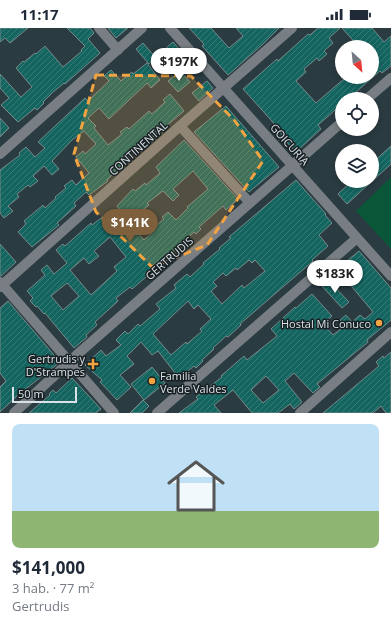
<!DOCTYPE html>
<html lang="es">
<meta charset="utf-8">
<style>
:root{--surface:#fff;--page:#f2f2f3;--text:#1f2937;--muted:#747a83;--line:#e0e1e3;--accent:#7e603c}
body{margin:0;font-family:"Open Sans",sans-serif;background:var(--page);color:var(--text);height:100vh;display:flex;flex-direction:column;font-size:15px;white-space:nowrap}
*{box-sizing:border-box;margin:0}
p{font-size:13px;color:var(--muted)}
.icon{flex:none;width:22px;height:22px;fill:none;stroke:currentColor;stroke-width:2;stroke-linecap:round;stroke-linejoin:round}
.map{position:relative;height:385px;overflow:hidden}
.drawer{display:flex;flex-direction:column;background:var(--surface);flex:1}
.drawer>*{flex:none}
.needle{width:26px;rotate:153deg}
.controls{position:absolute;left:335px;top:12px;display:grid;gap:8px}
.controls a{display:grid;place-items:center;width:44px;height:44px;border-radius:50%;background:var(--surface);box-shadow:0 2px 6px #0003;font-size:20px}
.scale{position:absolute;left:12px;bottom:10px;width:65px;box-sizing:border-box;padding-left:4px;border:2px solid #d9e3e7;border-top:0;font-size:11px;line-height:14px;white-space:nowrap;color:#d9e3e7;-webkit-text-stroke:3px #192023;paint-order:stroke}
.price{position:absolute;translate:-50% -34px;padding:0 9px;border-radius:14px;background:#fff;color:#222;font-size:13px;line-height:26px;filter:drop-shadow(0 1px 2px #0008)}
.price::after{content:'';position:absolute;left:50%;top:24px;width:12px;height:9px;margin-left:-6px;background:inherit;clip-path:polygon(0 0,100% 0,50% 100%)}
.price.active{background:var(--accent);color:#fff}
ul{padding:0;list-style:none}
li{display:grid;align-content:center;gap:8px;height:212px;padding:0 12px}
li+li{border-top:1px solid var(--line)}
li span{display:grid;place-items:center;height:124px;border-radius:8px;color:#555}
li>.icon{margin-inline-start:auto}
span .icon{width:72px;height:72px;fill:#fffc;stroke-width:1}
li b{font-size:17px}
.status{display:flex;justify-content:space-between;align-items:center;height:28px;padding:0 20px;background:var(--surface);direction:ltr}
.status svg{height:11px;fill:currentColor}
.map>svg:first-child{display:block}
.green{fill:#095738}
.building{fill:url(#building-hatch);stroke:#768b8a;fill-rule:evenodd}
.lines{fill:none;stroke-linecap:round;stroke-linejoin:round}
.minor{stroke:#787e83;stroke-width:10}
.marked{fill:#f3a442;fill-opacity:0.2;stroke:#f3a442;stroke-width:3;stroke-dasharray:8 5;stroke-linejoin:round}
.poi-dot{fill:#f3a442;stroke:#192023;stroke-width:1.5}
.labels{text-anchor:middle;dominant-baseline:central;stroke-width:3;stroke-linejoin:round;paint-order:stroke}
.street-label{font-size:11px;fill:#d9e3e7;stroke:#192023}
.poi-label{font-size:11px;fill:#d9e3e7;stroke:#192023;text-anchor:end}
</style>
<div class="status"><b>11:17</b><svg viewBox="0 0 49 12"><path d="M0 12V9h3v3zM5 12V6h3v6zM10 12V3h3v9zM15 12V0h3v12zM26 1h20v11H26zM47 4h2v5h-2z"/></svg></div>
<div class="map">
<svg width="391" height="385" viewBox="0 0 391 385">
<defs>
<pattern id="building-hatch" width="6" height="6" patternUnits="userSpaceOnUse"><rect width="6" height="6" fill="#146460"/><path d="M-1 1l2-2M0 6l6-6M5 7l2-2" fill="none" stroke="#367a77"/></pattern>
</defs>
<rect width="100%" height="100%" fill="#2a3b41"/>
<path class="green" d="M391,149V221L356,183Z"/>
<path class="building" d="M0,0H28L10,15L5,10L0,14Z
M67,0H90L94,5L88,11L100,25L65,56L64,55L52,65L43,74L44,75L37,82L35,80L18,94L1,77L9,70L0,60V46L21,69L32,59L16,40L23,33L24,34L35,25L36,26L45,18L63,39L82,23L81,22L85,18Z
M108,0H128L116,10Z
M189,0H211L229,20L243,8L236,0H279L263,16L228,47L202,18L204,16Z
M318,0H340L329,10L333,15L324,23L327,26L319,33L317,30L304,41L306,44L296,53L316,75L346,49H372V19H359L342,0H372L384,14L391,8V38L382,45L380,43L348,71H342V76L318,97L321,101L296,124L282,109L283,108L271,92L243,61L277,31L278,33L308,6L310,7Z
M173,14L186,29L171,42L158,27Z
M143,15L156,30L149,36L136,21Z
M147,35L160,52L151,60L147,55L109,91L99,80L88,90L96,98L94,100L108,117L122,106L120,104L127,99L129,101L149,83L152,86L165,74L163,72L170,66L184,83L136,123L134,120L121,131L124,135L107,152L108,153L89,167L86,164L74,175L76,178L57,195L59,197L32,219L18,204L26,196L24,193L43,177L45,180L56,170L55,169L66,160L64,158L72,152L76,157L89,145L76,129L83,123L85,126L96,116L84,103L72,112L52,133L59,141L52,147L44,138L33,148L38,153L30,159L28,157L17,166L19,169L8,178L13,183L4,190L0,185V142L20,127L19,125L26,119L35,129L45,120L38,114L85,70L88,73L109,53L104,48L111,42L121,53L132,44L133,46Z
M180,43L190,54L178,64L168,53Z
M207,53L213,60L199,73L192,65Z
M226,78L279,139L249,164L194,104Z
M0,90L9,100L0,109Z
M184,112L238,171L226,182L223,178L199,199L201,201L196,206L194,204L154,242L132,261L130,259L116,270L118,273L95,294L97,297L86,307L87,309L74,320L45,285L44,286L37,278L36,279L30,273L33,270L27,263L45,247L41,242L47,237L54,246L67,235L56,222L63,216L65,218L91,195L92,197L105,187L108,190L119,181L117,178L133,161L135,163L145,155L146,157L160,145L156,139ZM193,143L208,161L187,179L188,180L176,192L168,184L162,189L164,191L153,200L155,202L144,212L128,193L140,181L142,183L149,177L147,175L163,163L173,173L179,167L173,161ZM110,209L126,229L114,239L117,243L91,267L70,242L84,230L89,236L99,228L94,223ZM67,255L79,268L63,282L51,268Z
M391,118V136L347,176L338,166L352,153H372V135Z
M296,152L326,186L325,187L332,195L319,207L328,218L312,232L313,233L240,296L241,297L228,309L226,308L213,320L214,321L202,332L203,333L196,340L194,338L179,350L158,323L152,327L141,314L127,328L134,336L120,347L131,359L117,372L100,354L102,352L85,337L101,322L106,328L121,317L116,312L125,303L128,306L138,296L140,298L160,281L156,276L176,260L174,257L187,246L190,249L204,236L203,235L220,221L219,220L231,210L229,209ZM249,232L252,235L255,232L265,243L244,260L242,257L222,276L211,263L217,258L213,254L223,245L226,248L236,240L237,242ZM188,273L194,281L198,277L211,291L200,301L202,303L187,316L186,314L171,327L153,306Z
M0,216L16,234L1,248H0Z
M359,223L391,260V292L367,312L368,314L317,356L320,359L313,365L294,345L285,353L302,374L294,381L290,376L278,385H252L233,362L214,377L221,385H179L198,371L196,369L222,349L221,348L244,328L247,332L277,308L271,301L295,279L296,280L312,266L332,288L323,296L333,307L345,298L340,292L346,287L352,294L360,287L365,291L373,284L337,241ZM266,348L279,362L263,375L251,362Z
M327,251L349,274L342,280L321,257Z
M8,273L60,334L18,367L0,384V359L6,353L0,345V280Z
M391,324V385H386L381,378L373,385H323L379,338L376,334L383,328L384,330Z
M152,339L165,355L144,372L131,356Z
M72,350L101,381L96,385H29L50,367L49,366L53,362L56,365Z
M143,372L149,378L142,385H130Z"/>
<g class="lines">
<path class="minor" d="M99,0L118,22
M170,0L391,248
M367,71L391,50
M180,98L250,175
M0,126L142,0
M0,254L114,385
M0,259L180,98L292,0
M14,385L80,324L342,94
M157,385L357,210
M300,385L391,304"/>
</g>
<path class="marked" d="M96,47L191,48L235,93L263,133L207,217L152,239L96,184L74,126Z"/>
<g class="poi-dot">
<circle cx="379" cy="295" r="4"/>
<path d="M91 330h4v4h4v4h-4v4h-4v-4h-4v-4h4z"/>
<circle cx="152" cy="353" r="4"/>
</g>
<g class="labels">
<g class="street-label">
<text transform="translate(290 116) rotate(48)">GOICURIA</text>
<text transform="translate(138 120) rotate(-42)">CONTINENTAL</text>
<text transform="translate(169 230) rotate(-41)">GERTRUDIS</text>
</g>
<g class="poi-label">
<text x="371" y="295">Hostal Mi Conuco</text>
<text x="85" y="330">Gertrudis y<tspan x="85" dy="13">D'Strampes</tspan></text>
<text x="160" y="347" text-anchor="start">Familia<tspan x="160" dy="13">Verde Valdes</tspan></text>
</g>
</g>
</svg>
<div class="controls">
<a><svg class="needle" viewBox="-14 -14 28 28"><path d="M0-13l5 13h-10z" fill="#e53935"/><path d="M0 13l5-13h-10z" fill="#747a83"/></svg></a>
<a><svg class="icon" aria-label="locate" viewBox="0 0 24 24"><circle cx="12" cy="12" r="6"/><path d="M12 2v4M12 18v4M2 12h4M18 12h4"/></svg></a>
<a><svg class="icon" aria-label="layers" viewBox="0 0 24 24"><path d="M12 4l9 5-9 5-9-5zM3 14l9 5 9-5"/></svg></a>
</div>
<div class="scale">50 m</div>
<b class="price" style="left:179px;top:54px">$197K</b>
<b class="price active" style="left:130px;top:215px">$141K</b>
<b class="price" style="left:335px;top:266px">$183K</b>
</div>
<section class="drawer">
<ul>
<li><span style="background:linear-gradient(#bfe0f5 70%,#8fb573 0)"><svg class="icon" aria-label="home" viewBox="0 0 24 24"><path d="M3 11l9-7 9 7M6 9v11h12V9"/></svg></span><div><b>$141,000</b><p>3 hab. · 77 m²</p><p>Gertrudis</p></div></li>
</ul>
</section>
